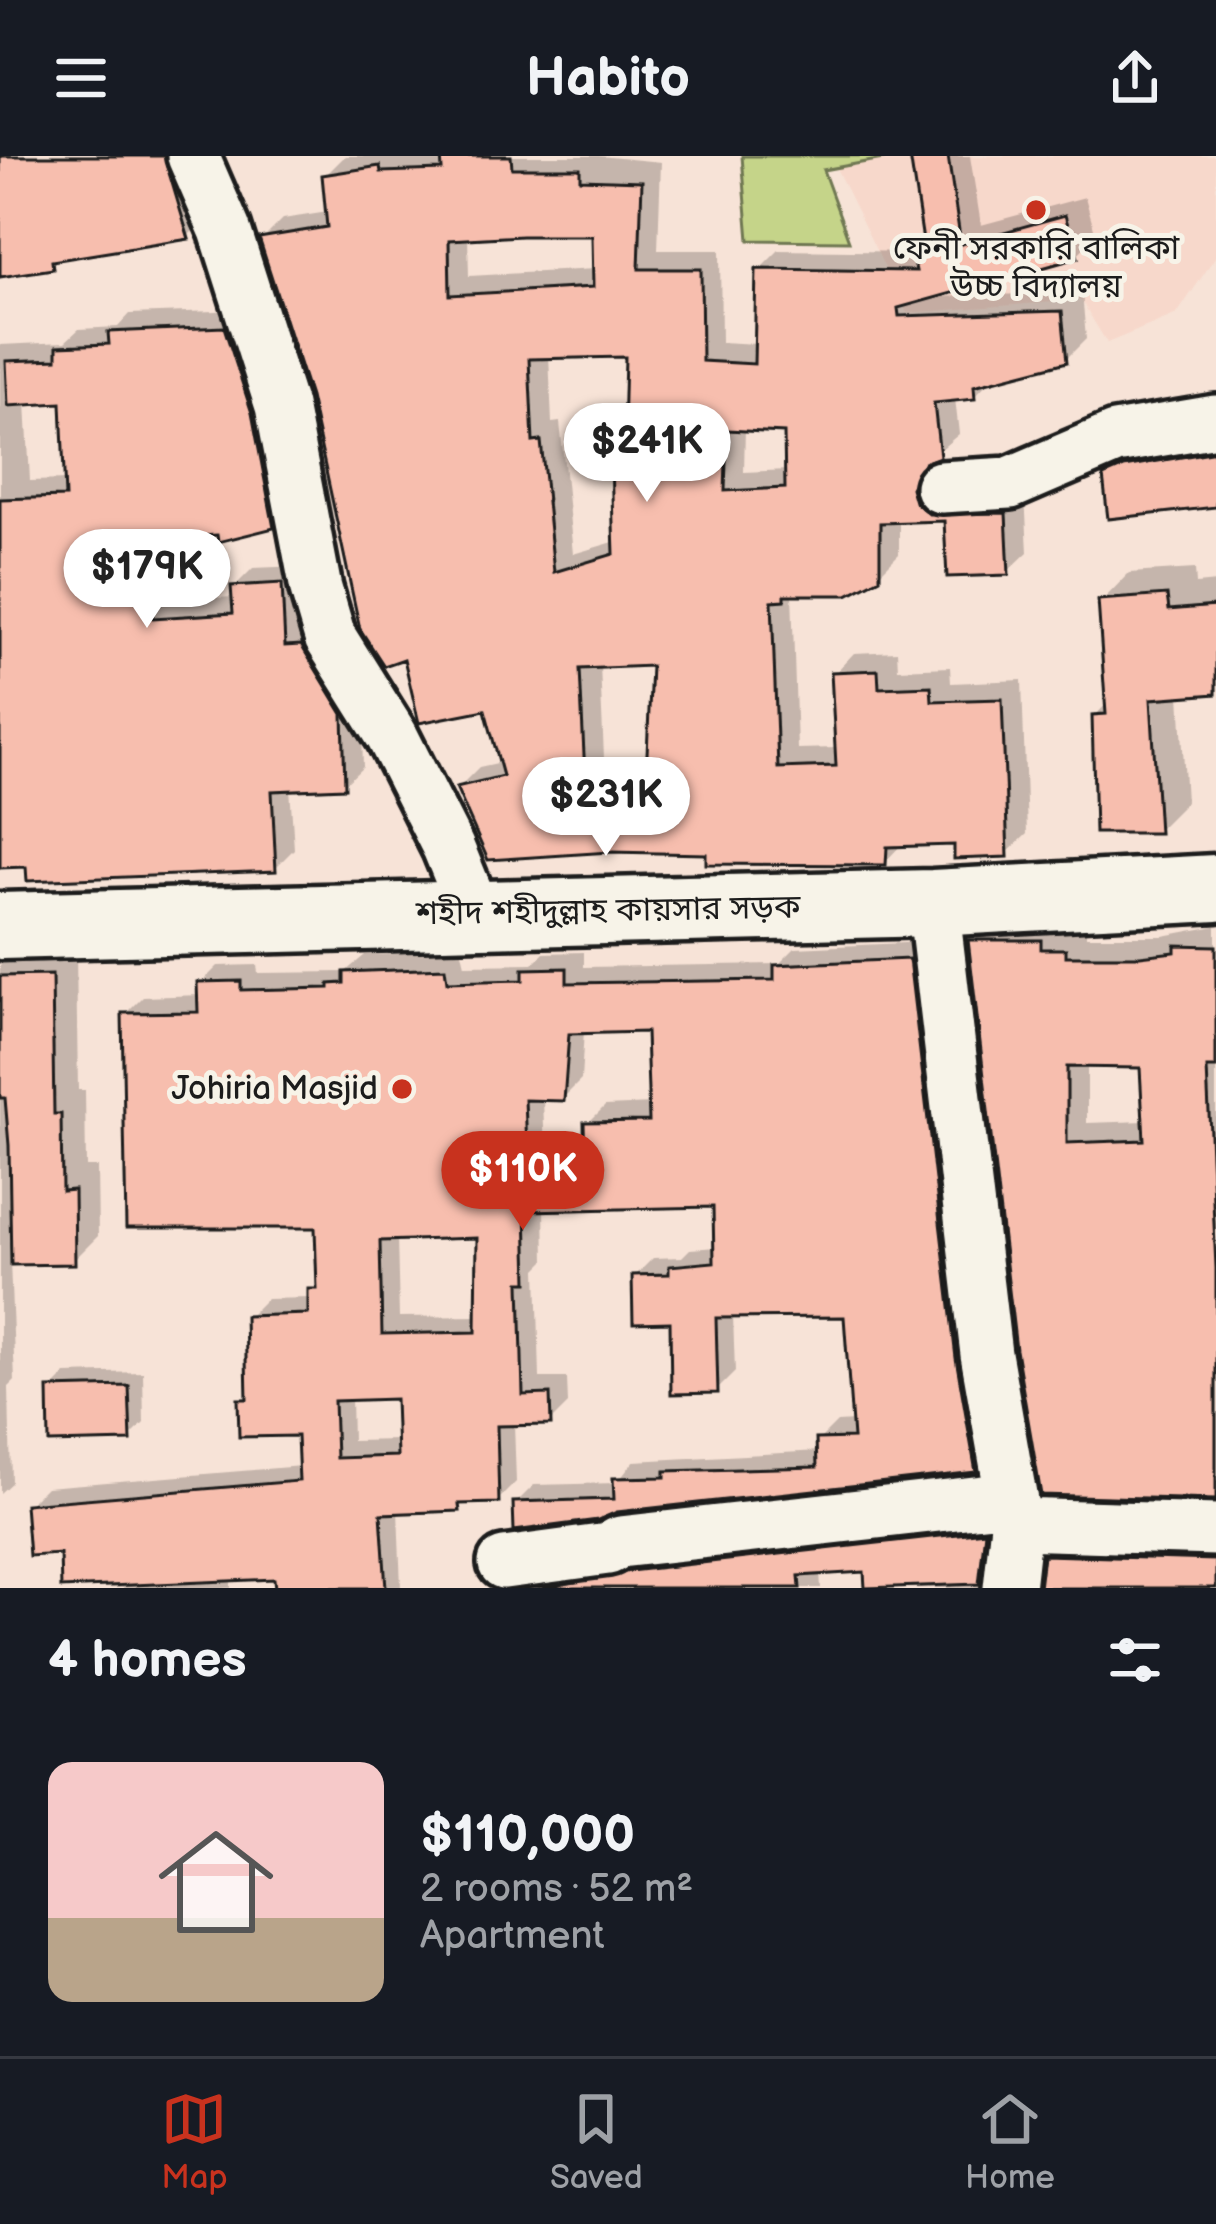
<!DOCTYPE html>
<meta charset="utf-8">
<style>
:root{--surface:#171b24;--page:#20242c;--text:#f1f3f6;--muted:#9ea1a6;--line:#363941;--accent:#c8321e}
body{margin:0;font-family:"Balsamiq Sans","Noto Sans Bengali",sans-serif;background:var(--page);color:var(--text);height:100vh;display:flex;flex-direction:column;font-size:45px;white-space:nowrap}
*{box-sizing:border-box;margin:0}
p{font-size:39px;color:var(--muted)}
.icon{flex:none;width:66px;height:66px;fill:none;stroke:currentColor;stroke-width:2;stroke-linecap:round;stroke-linejoin:round}
.map{position:relative;height:1432px;overflow:hidden}
.sheet{display:flex;flex-direction:column;background:var(--surface);flex:1}
.sheet>*{flex:none}
.price{position:absolute;translate:-50% -102px;padding:0 27px;border-radius:42px;background:#fff;color:#222;font-size:39px;line-height:78px;filter:drop-shadow(0 3px 6px #0008)}
.price::after{content:'';position:absolute;left:50%;top:72px;width:36px;height:27px;margin-left:-18px;background:inherit;clip-path:polygon(0 0,100% 0,50% 100%)}
.price.on{background:var(--accent);color:#fff}
ul{padding:0;list-style:none}
li{display:flex;align-items:center;gap:36px;height:300px;padding:0 48px}
li span{display:grid;place-items:center;flex:none;width:336px;height:240px;border-radius:24px;color:#555}
li>.icon{margin-inline-start:auto}
span .icon{width:144px;height:144px;fill:#fffc;stroke-width:1}
li b{font-size:51px}
h2{display:flex;justify-content:space-between;align-items:center;height:144px;padding:0 48px;font-size:51px}
header{display:flex;justify-content:space-between;align-items:center;height:156px;padding:0 48px;background:var(--surface);font-size:54px;font-weight:700}
.tabs{display:flex;justify-content:space-around;align-items:center;height:168px;border-top:3px solid var(--line);background:var(--surface);font-size:33px;color:var(--muted)}
.tabs a{display:grid;justify-items:center;gap:6px}
.tabs .on{color:var(--accent)}
.map>svg:first-child{display:block}
.built{fill:#f7d8cb}
.green{fill:#c5d489;stroke:#707852;stroke-width:3}
.shadow{fill:#0003;fill-rule:evenodd}
.building{fill:#f7beae;stroke:#1c1c1c;stroke-width:3;fill-rule:evenodd}
.lines{fill:none;stroke-linecap:round;stroke-linejoin:round}
.minor-casing{stroke:#1c1c1c;stroke-width:60}
.major-casing{stroke:#1c1c1c;stroke-width:75}
.minor{stroke:#f7f3e8;stroke-width:51}
.major{stroke:#f7f3e8;stroke-width:66}
.poi-dot{fill:#c8321e;stroke:#f7f3e8;stroke-width:4.5}
.labels{text-anchor:middle;dominant-baseline:central;stroke-width:10;stroke-linejoin:round;paint-order:stroke}
.poi-label{font-size:33px;fill:#1c1c1c;stroke:#f7f3e8}
.street-label{font-size:33px;fill:#1c1c1c;stroke:#f7f3e8}
</style>
<header><svg class="icon" aria-label="menu" viewBox="0 0 24 24"><path d="M4 6h16M4 12h16M4 18h16"/></svg>Habito<svg class="icon" aria-label="share" viewBox="0 0 24 24"><path d="M12 15V3M7 8l5-5 5 5M5 13v7h14v-7"/></svg></header>
<div class="map">
<svg width="1216" height="1432" viewBox="0 0 1216 1432">
<rect width="100%" height="100%" fill="#f7e3d7"/>
<filter id="ink" filterUnits="userSpaceOnUse"><feTurbulence type="fractalNoise" baseFrequency=".00833" numOctaves="2"/><feDisplacementMap in="SourceGraphic" scale="24" xChannelSelector="R" yChannelSelector="G"/><feConvolveMatrix kernelMatrix="1 2 1 2 8 2 1 2 1" color-interpolation-filters="sRGB"/></filter>
<g filter="url(#ink)">
<path class="built" d="M847,0H1216V100L1177,158L1107,187L1081,144L907,157L834,8Z"/>
<path class="green" d="M742,0H894V1L823,14L849,85L749,84Z"/>
<path class="shadow" d="M0,0H188L207,61L188,80L61,100L52,110L0,118Z
M345,0H599L661,6L658,94H720L721,186L757,188L759,114L779,94L922,96L927,91L914,0H970L981,69L1085,41L1096,79L1076,100L936,141L1082,136L1086,183L1065,204L992,222L974,241L955,242L959,278L933,300L935,326L1025,338L1028,396L1007,416L947,362L899,363V398L878,419L792,436L797,593L838,592L834,518L854,497L897,495L898,513L950,511L951,527L1022,524L1027,678L1006,698L957,686L903,687L885,706L709,695L459,631L479,611L502,606L487,550L406,499L263,83L283,63L328,56L325,20ZM595,77V113L469,120L468,80ZM628,198L626,266L613,280L617,385L573,398L560,266L552,267L549,199ZM745,272L787,274L788,314L744,316ZM654,507L650,602H604L600,509Z
M243,154L291,351L272,369L161,379L145,395L116,400L118,420L167,417L171,444L235,441L234,431L253,412L300,410L361,539L363,611L344,629L290,631L294,693L275,712L0,710V189L65,186L79,173L118,171L130,158ZM64,244L68,324L30,325L26,246Z
M1216,285V354L1213,348L1106,321L1121,306Z
M1195,413L1196,428L1216,426V535L1180,538L1186,646L1158,674L1095,560L1108,546L1101,446L1129,417Z
M992,764L1086,773V780H1163L1216,770V1341L971,785ZM1087,908L1143,909L1146,965L1087,967Z
M926,786L993,1295L975,1313L616,1353L516,1347L534,1329L617,1327L634,1305L820,1295L819,1284L837,1266L854,1265L847,1158L733,1159L735,1216L717,1234L673,1163L635,1120L653,1102L682,1101L690,1093L717,1091L716,1048L544,1052L545,1105L537,1113L540,1222H567L568,1248L550,1266L514,1267L516,1326L498,1344L466,1345L458,1352L398,1354L401,1432H278L277,1420L231,1423V1432H64L62,1394L28,1349L46,1331L301,1310L300,1277L241,1244L250,1235L248,1161L266,1143L311,1142L320,1125L318,1069L125,859L143,841L201,839L200,828L218,810L257,809L258,817L345,816L365,799L462,796L465,809L533,808L544,797L584,796V811L779,808L795,792ZM649,872L652,948L605,950L587,968L588,1000L545,1001L543,941L563,942L581,924L584,874ZM480,1079V1160L399,1161L397,1081ZM398,1240L399,1284L352,1285L351,1241Z
M76,795L78,934H85L86,1011H97L98,1080L73,1105L10,1106L15,1225L9,1231L11,1327L0,1337V809L12,797Z
M143,1216L144,1267L129,1282L51,1233L66,1218Z
M1005,1355L1010,1432H868L867,1413L820,1416L821,1432H520L536,1416Z
M1067,1379L1216,1383V1432H1040L1046,1400Z"/>
<path class="building" d="M0,0H164L189,83L52,105L53,113L0,121Z
M441,0H511L512,12H580V23L642,25L639,113H701L702,205L754,208L756,113L916,115L913,101L925,98L910,0H948L961,88L1065,59L1078,102L898,152L899,160L1062,155L1067,206L974,230L975,243L934,247L940,301L924,307L911,332L915,346L929,358L1006,357L1009,419L947,421L944,365L880,367V422L848,439H785V444L772,445L778,612L836,610L831,516L878,514L879,532L931,530L932,545L1002,543L1008,701L954,703V689L887,691L886,709L706,708V698L610,696L488,704L456,631L503,620L485,554L419,567L404,503L384,510L360,473L310,241L259,82L327,71L322,19L380,10L381,16L442,14ZM522,80H592L593,131L450,139L449,84ZM625,201L623,278L610,279L614,398L554,416L541,285L533,286L529,203ZM727,274L784,277L785,332L725,335ZM651,510L646,620L585,621L580,513Z
M224,171L252,257L274,372L218,386L217,379L146,383L147,398L97,406L100,437L149,435L153,462L233,457L231,430L282,427L285,490L301,489L343,558L345,632L272,635L276,715L27,725L26,711L0,712V343L65,341L61,247L8,250L6,205L57,203V190L109,188L108,176Z
M1216,295V351L1108,363L1103,320L1124,311Z
M1167,439L1169,454L1216,450V538L1151,543L1159,677H1095L1092,559L1106,558L1098,444Z
M968,784H1041V793H1066V800H1140L1175,796V789L1216,790V912H1207L1216,1112V1344L1041,1339L1016,1194ZM1067,911L1140,912L1144,984L1067,987Z
M909,803L956,1202L976,1316L617,1356L598,1364L514,1375L513,1346L614,1343L613,1322L665,1321V1315L817,1311L816,1283L853,1282L844,1161L716,1162L718,1237L671,1238L670,1166L633,1167L632,1119L669,1118V1110L714,1106L713,1051L526,1055L528,1126H520L523,1239L550,1238L551,1269L497,1270L499,1347L459,1348L460,1355L381,1358L386,1432H275L274,1423L61,1432L60,1398L29,1400L25,1348L299,1325L297,1280L239,1281L238,1243H247L245,1160L308,1158V1133H317L315,1072H126L122,857L198,856L197,826L241,825V834L329,832V828L344,827V816L445,812L447,826L523,824V813L567,812V827L774,824V809ZM646,876L649,965L584,966L585,1016L528,1017L525,944L564,945L569,878ZM477,1082L476,1176L382,1178L380,1085ZM395,1243L397,1300L336,1302L334,1245Z
M52,819L54,958H61L62,1035L74,1034L75,1108L11,1109L9,989L5,942H0V820Z
M129,1230L131,1285L49,1287L48,1232Z
M985,1375L979,1428L865,1432L864,1416L799,1420L800,1432H543L630,1415Z
M1043,1399L1216,1404V1432H1039Z"/>
<g class="lines">
<defs>
<path id="minor" d="M193,0L225,74L281,250L316,433L330,481L392,580L448,691L475,757
M941,331L1010,327L1115,282L1216,265
M933,747L986,1198L1016,1368L1009,1432
M1016,1368L1216,1374
M504,1407L608,1393L620,1386L1010,1342"/>
<path id="major" d="M0,770L933,747L1216,732"/>
</defs>
<use href="#minor" class="minor-casing"/>
<use href="#major" class="major-casing"/>
<use href="#minor" class="minor"/>
<use href="#major" class="major"/>
</g>
</g>
<g class="poi-dot">
<circle cx="1036" cy="54" r="12"/>
<circle cx="402" cy="933" r="12"/>
</g>
<g class="labels">
<g class="poi-label">
<text x="1036" y="93">ফেনী সরকারি বালিকা<tspan x="1036" dy="38">উচ্চ বিদ্যালয়</tspan></text>
<text x="378" y="933" text-anchor="end">Johiria Masjid</text>
</g>
<g class="street-label">
<text transform="translate(608 755) rotate(-1)">শহীদ শহীদুল্লাহ কায়সার সড়ক</text>
</g>
</g>
</svg>
<b class="price" style="left:647px;top:349px">$241K</b>
<b class="price" style="left:147px;top:475px">$179K</b>
<b class="price" style="left:606px;top:703px">$231K</b>
<b class="price on" style="left:523px;top:1077px">$110K</b>
</div>
<section class="sheet">
<h2>4 homes<svg class="icon" aria-label="filters" viewBox="0 0 24 24"><path d="M4 7h16M4 17h16"/><circle cx="9" cy="7" r="2"/><circle cx="15" cy="17" r="2"/></svg></h2>
<ul>
<li><span style="background:linear-gradient(#f6c9c9 65%,#b9a48a 0)"><svg class="icon" aria-label="home" viewBox="0 0 24 24"><path d="M3 11l9-7 9 7M6 9v11h12V9"/></svg></span><div><b>$110,000</b><p>2 rooms · 52 m²</p><p>Apartment</p></div></li>
</ul>
</section>
<nav class="tabs">
<a class="on"><svg class="icon" aria-label="map" viewBox="0 0 24 24"><path d="M3 6l6-2 6 2 6-2v14l-6 2-6-2-6 2zM9 4v14M15 6v14"/></svg>Map</a>
<a><svg class="icon" aria-label="saved" viewBox="0 0 24 24"><path d="M7 4h10v16l-5-4-5 4z"/></svg>Saved</a>
<a><svg class="icon" aria-label="home" viewBox="0 0 24 24"><path d="M3 11l9-7 9 7M6 9v11h12V9"/></svg>Home</a>
</nav>
